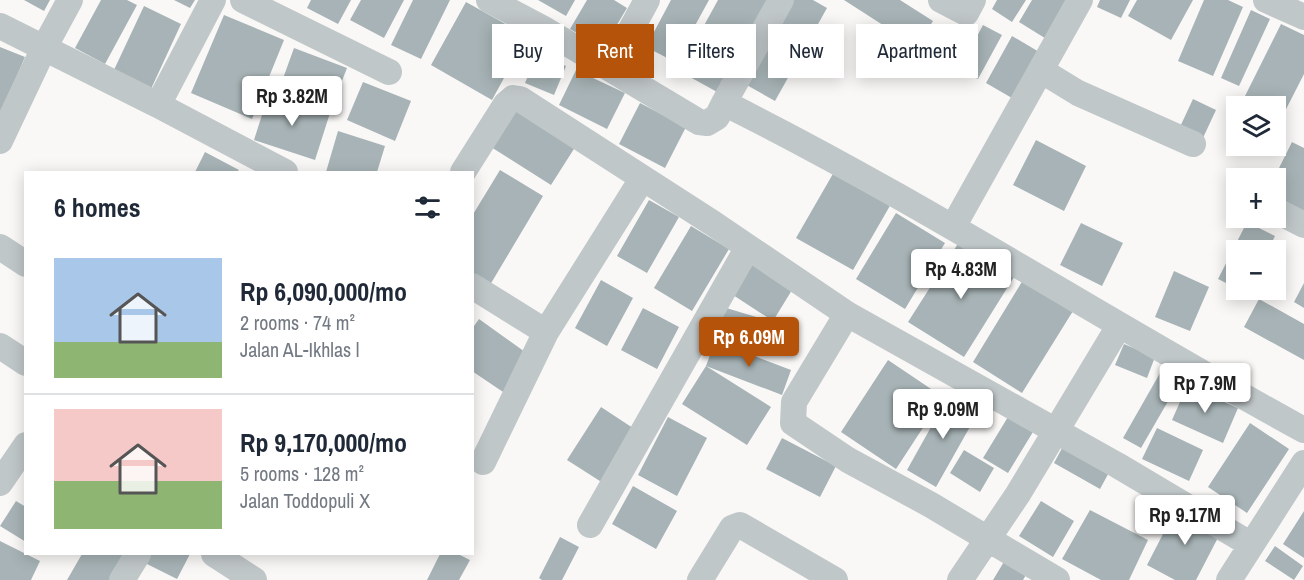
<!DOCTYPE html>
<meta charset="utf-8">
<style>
:root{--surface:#fff;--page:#f2f2f3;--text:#1f2937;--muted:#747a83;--line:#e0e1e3;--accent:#b45309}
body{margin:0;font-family:"Archivo Narrow",sans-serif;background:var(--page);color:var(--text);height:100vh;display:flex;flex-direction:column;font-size:22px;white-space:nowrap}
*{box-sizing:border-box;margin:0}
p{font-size:20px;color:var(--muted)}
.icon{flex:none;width:33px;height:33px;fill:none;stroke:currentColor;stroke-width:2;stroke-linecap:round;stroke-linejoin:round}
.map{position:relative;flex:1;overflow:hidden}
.side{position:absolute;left:24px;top:171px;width:450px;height:384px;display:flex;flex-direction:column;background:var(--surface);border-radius:0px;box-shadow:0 3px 15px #0003}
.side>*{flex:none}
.banner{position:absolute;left:492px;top:24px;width:570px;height:54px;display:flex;gap:12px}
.buttons{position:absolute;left:1226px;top:96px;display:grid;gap:12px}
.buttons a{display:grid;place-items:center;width:60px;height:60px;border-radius:0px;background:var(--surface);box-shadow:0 3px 15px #0003;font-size:30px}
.price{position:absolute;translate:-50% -51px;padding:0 14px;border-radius:6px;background:#fff;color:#222;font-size:20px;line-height:39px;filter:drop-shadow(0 2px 3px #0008)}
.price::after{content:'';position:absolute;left:50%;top:36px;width:18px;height:14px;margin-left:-9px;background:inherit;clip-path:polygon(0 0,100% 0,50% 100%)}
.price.active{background:var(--accent);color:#fff}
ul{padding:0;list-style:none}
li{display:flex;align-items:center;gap:18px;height:150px;padding:0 30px}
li+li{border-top:2px solid var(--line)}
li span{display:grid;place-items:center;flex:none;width:168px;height:120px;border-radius:0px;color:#555}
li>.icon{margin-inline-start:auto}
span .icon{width:72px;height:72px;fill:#fffc;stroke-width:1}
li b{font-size:26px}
h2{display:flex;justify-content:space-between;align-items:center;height:72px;padding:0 30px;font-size:26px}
.tag{padding:0 21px;border-radius:0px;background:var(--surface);box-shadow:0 3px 15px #0003;font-size:21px;line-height:54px}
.tag.active{background:var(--accent);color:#fff}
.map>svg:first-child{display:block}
.building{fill:#a7b3b6}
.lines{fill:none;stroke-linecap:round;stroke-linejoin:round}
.minor{stroke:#c0c7c9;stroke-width:26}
</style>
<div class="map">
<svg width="1304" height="580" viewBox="0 0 1304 580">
<rect width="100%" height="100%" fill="#f9f8f6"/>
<path class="building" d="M24,0H50L44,11Z
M101,0H127L137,5L105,64L75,48Z
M174,0H195L190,8Z
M311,0H351L338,24L307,8Z
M361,0H404L384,38L350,20Z
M413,0H450L421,59L391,45Z
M538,0H575L566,16Z
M587,0H614L627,8L603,48L570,29Z
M671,0H709L675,62L646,47Z
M718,0H769L719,93L679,71Z
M792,0H813L827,8L775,101L745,84Z
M844,0H900L933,21L917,47Z
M997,0H1026L1012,22L992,9Z
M1032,0H1072L1048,40L1019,22Z
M1100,0H1130L1121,18L1097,7Z
M1137,0H1193L1171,40L1128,16Z
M1204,0H1228L1243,7L1213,76L1178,61Z
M466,2L527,36L492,100L431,65Z
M144,6L181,24L151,89L113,72Z
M1251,10L1270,19L1239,86L1221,78Z
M224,15L284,40L252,119L191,93Z
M1281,24L1304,35V74L1279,123L1275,121V106H1246L1241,104Z
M983,25L1002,35L978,79L959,70Z
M1012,36L1046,56L1019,102L986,83Z
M0,47L25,57L0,115Z
M294,48L347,68L333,104L281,84Z
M537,54L566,66L554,95L525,83Z
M576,70L625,93L607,129L559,105Z
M363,82L411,101L395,141L347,120Z
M269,93L330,113L315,160L254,140Z
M1193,99L1216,110L1202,140L1179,129Z
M520,102L579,141L551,185L491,147Z
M640,103L686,127L665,168L619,144Z
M338,131L385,146L377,172H326Z
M1036,140L1086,166L1064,211L1013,185Z
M1292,142L1304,148V211L1275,197L1274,178Z
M205,152L239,170L237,172H195Z
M500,170L543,196L490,285L472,275V216Z
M834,172L891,204L853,270L796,238Z
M649,200L679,217L647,273L617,256Z
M896,213L945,243L905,309L856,279Z
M1247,222L1275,236L1268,250H1236V288L1218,279Z
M1081,223L1123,243L1102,286L1060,265Z
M691,226L729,249L692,311L654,288Z
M959,242L1014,277L964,357L908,322Z
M753,264L792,290L773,321L733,295Z
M1174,271L1209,287L1190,331L1155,317Z
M601,280L633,298L607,346L575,328Z
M1023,280L1073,311L1022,393L973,362Z
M1304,283V308L1294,302Z
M1259,299L1304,324V360L1244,327Z
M723,307L763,319L756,343L716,331Z
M643,308L679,327L657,369L621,350Z
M479,319L532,357L506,394L472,371V329Z
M715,341L791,370L782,395L706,366Z
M1124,344L1155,357L1147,378L1115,365Z
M888,360L943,397L896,469L841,432Z
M706,366L771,407L747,445L682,404Z
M1164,366L1182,377L1141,448L1123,438Z
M1187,386L1238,408L1223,443L1172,420Z
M950,393L980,409L936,487L907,470Z
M601,407L636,430L603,483L567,460Z
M1011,412L1036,427L1008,473L983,458Z
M668,417L707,438L677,496L638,475Z
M1250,423L1289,449L1247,513L1208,487Z
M1157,428L1203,450L1189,481L1142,459Z
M782,438L836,466L820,497L766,469Z
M1067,439L1113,465L1100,489L1054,463Z
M964,450L994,468L980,492L950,473Z
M633,486L677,511L656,549L612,524Z
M16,501L26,507V542L0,526Z
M1041,501L1074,521L1053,557L1019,536Z
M1178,505L1223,528L1196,580H1175L1147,565Z
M1090,510L1148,540L1129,580H1101L1062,559Z
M1304,511V558L1283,544Z
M560,537L579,547L562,580H542L539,578Z
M0,541L40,561L31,580H0Z
M1275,546L1303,566L1294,580L1265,561Z
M82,554H123L109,580H67Z
M147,554H190L177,579L143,562Z
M440,554H458L470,560L459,580H427Z
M1005,560L1027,573L1023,580H993Z"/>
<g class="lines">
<path class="minor" d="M243,0L389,72
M489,0L542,28L699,122L707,123L717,117L724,103C923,202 1109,324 1304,430
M941,0L966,13L973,0
M1266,0L1304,17
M0,26L158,105L213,0
M610,68L647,0
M1042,71L1078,93L1193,144
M724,103L781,0
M158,105L285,172
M0,141L44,48L70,0
M463,172L506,104L513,98L520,99L714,224L847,314L1117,465L1250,544
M1275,210L1304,225
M953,227L1080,0
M0,247L26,264
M472,286L546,332L642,179
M847,314L794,402L793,423L848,460L931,505L1057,580
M0,346L26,363
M483,462L546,332
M0,483L26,445
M590,525L748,247
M214,554L254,580
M122,580L138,554
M700,580L732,528L740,525L835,580
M960,580L1018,494L1119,326
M1229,580L1304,463"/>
</g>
</svg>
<div class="buttons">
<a><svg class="icon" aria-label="layers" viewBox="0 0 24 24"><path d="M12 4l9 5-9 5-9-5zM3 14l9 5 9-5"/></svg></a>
<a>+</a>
<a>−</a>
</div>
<b class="price" style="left:292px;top:127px">Rp 3.82M</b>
<b class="price" style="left:961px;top:300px">Rp 4.83M</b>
<b class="price active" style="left:749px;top:368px">Rp 6.09M</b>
<b class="price" style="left:1205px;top:414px">Rp 7.9M</b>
<b class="price" style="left:943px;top:440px">Rp 9.09M</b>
<b class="price" style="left:1185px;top:546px">Rp 9.17M</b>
<div class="banner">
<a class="tag">Buy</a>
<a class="tag active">Rent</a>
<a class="tag">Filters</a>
<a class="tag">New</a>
<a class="tag">Apartment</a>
</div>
<section class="side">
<h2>6 homes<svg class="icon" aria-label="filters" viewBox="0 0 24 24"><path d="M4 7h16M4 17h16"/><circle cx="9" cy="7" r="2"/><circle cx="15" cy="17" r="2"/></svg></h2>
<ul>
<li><span style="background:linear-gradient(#a9c7e8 70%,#8fb573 0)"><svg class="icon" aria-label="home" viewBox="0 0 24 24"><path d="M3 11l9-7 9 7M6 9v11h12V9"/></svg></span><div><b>Rp 6,090,000/mo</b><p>2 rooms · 74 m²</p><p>Jalan AL-Ikhlas l</p></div></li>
<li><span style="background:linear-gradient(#f6c9c9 60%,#8fb573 0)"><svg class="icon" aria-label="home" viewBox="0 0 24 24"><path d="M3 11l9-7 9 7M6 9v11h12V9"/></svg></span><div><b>Rp 9,170,000/mo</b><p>5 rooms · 128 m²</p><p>Jalan Toddopuli X</p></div></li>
</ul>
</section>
</div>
